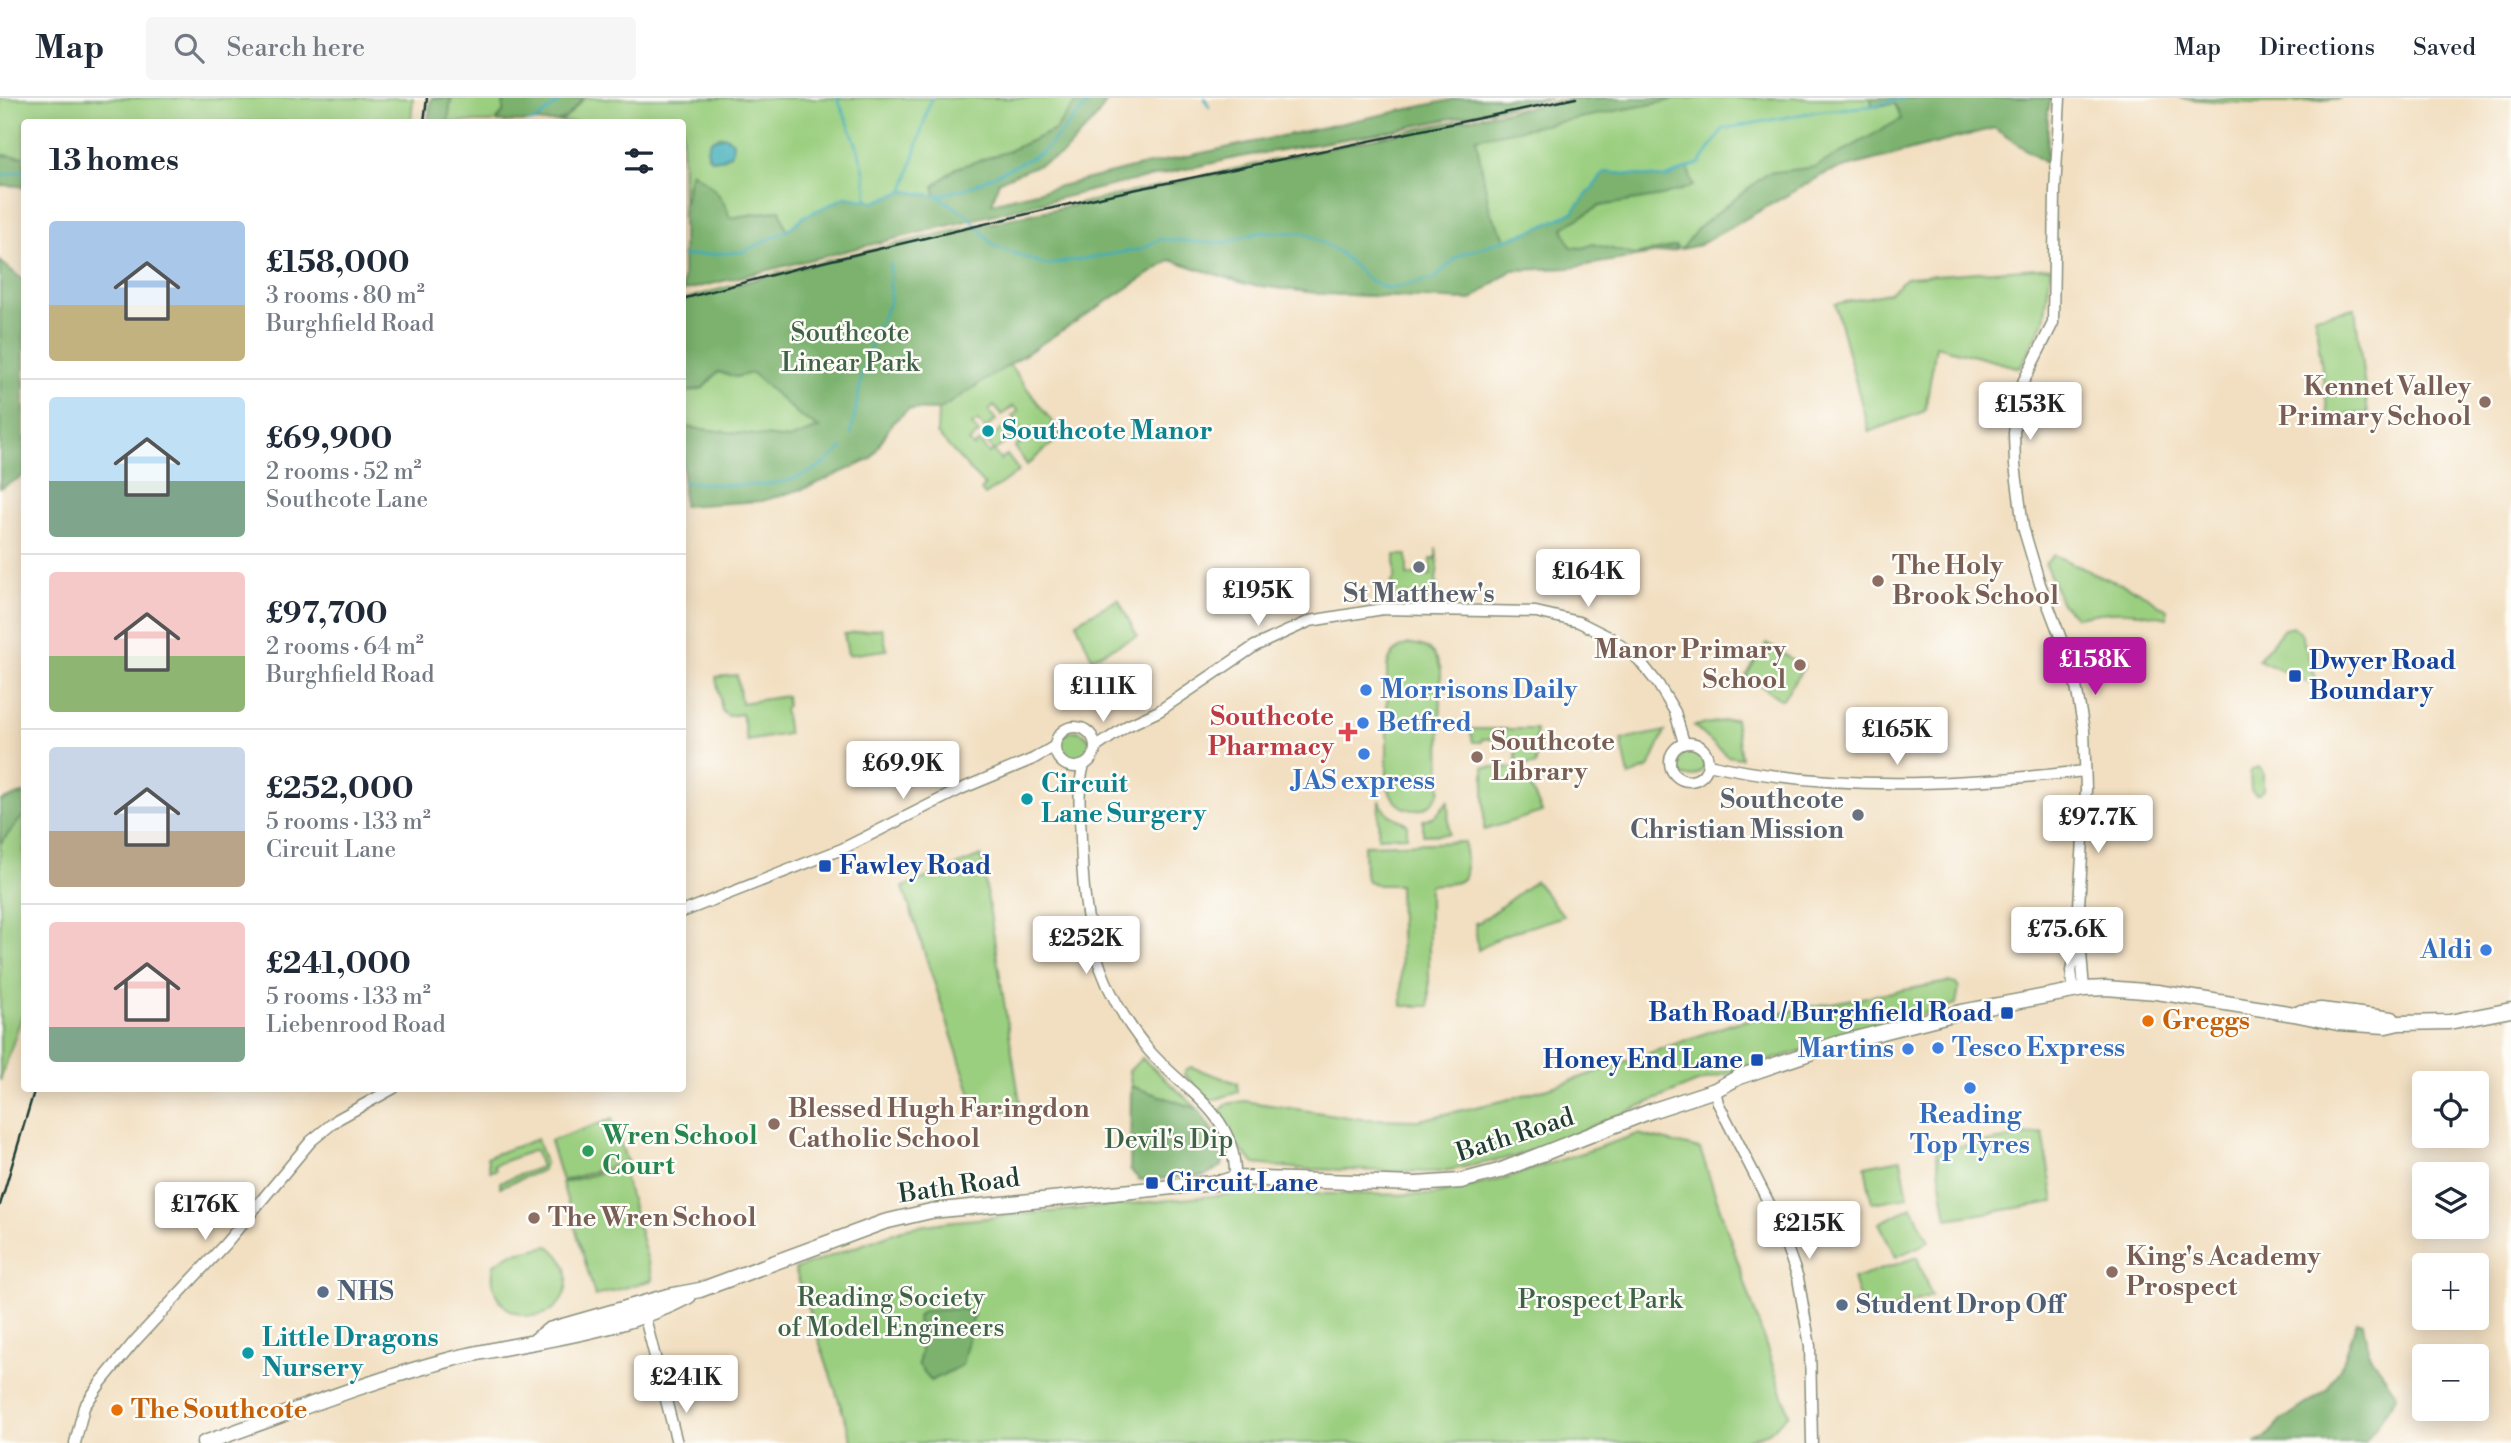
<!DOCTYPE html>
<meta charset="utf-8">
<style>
:root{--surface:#fff;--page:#f6f6f7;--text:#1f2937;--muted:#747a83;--line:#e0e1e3;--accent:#b5179e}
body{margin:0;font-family:"Libre Bodoni",serif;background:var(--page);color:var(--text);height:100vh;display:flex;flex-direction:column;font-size:26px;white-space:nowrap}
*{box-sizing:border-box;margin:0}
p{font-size:23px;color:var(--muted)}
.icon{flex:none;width:38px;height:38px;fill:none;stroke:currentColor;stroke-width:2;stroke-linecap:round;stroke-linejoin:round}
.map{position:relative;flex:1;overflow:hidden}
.details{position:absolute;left:21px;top:21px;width:665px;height:973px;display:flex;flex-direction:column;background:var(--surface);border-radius:7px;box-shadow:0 4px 18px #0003}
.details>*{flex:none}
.buttons{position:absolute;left:2412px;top:973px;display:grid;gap:14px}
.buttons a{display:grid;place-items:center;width:77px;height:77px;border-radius:7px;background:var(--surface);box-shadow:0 4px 18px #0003;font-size:35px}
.price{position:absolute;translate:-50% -60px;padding:0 16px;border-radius:7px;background:#fff;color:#222;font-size:23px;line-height:46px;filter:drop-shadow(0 2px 4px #0008)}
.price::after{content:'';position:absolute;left:50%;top:42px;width:21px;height:16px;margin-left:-10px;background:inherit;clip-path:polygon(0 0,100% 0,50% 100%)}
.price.on{background:var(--accent);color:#fff}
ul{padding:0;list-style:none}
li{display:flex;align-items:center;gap:21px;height:175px;padding:0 28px}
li+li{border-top:2px solid var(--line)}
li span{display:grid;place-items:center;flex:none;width:196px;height:140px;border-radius:7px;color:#555}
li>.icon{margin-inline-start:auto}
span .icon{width:84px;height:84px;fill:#fffc;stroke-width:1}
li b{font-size:30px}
h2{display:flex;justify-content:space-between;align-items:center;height:84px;padding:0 28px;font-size:30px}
header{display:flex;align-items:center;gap:42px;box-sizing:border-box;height:98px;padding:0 35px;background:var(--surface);border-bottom:2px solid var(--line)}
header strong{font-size:33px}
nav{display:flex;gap:38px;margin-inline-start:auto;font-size:24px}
.search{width:490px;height:63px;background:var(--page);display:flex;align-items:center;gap:18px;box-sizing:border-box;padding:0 24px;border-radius:7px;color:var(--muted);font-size:26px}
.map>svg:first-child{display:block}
.green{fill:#9bcf80;stroke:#5d865a;stroke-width:2;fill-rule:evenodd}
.forest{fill:#7cb26e;stroke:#4e7851;stroke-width:2}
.water{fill:#3dadb9;stroke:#2e7576;stroke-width:2}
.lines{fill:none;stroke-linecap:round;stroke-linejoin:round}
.stream{stroke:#3dadb9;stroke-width:2.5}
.minor-casing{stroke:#888e7a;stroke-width:13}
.major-casing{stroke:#888e7a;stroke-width:17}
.minor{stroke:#fff;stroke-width:10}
.major{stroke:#fff;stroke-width:14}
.rail{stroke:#1f3d34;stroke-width:2.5}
.education-dot{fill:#8d6e63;stroke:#fdfcf7;stroke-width:2.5}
.culture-dot{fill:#0f9aa8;stroke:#fdfcf7;stroke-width:2.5}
.worship-dot{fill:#6b7280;stroke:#fdfcf7;stroke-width:2.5}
.transit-dot{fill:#1a4fb4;stroke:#fdfcf7;stroke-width:2.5}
.shop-dot{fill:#3f7fe0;stroke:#fdfcf7;stroke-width:2.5}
.health-dot{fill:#e0444e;stroke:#fdfcf7;stroke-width:2.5}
.food-dot{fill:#e8710a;stroke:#fdfcf7;stroke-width:2.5}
.leisure-dot{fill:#2e9e5b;stroke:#fdfcf7;stroke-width:2.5}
.service-dot{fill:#5c6f8a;stroke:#fdfcf7;stroke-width:2.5}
.labels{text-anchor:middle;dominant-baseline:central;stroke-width:5;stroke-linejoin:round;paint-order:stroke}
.park-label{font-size:26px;fill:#3e6247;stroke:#fdfcf7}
.education-label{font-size:26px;font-weight:bold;fill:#785e54;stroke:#fdfcf7;text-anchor:start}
.culture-label{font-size:26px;font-weight:bold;fill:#0d838f;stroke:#fdfcf7;text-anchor:start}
.worship-label{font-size:26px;font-weight:bold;fill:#5b616d;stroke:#fdfcf7}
.transit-label{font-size:26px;font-weight:bold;fill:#164399;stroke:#fdfcf7;text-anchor:start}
.shop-label{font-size:26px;font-weight:bold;fill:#366cbe;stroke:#fdfcf7;text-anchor:start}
.health-label{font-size:26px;font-weight:bold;fill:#be3a42;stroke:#fdfcf7;text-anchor:end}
.food-label{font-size:26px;font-weight:bold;fill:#c56008;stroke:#fdfcf7;text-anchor:start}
.street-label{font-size:26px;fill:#1f3d34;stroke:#fdfcf7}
.leisure-label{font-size:26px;font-weight:bold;fill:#27864d;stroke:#fdfcf7;text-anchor:start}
.service-label{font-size:26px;font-weight:bold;fill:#4e5e75;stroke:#fdfcf7;text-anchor:start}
</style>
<header>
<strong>Map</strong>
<div class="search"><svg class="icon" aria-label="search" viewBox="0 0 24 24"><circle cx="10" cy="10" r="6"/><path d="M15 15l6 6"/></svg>Search here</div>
<nav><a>Map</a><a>Directions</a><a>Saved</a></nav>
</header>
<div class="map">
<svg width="2511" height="1345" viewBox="0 0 2511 1345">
<rect width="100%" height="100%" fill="#fdfcf7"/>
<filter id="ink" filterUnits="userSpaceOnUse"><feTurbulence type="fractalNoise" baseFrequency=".0143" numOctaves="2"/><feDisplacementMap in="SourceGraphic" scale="14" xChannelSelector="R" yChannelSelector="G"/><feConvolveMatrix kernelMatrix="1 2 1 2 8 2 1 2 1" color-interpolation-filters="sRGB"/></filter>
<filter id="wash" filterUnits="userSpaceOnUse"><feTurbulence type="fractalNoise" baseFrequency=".00686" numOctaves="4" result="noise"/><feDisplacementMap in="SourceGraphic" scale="28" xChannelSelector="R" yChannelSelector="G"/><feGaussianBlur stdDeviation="1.57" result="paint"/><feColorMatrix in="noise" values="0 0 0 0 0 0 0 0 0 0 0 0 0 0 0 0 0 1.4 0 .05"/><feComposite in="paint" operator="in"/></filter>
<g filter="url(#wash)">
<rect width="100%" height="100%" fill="#f2dfc1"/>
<path class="green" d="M0,0H413L411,24H24V59L0,57Z
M451,0H504L503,15L495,24H448Z
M584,0H1093L1043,54L937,98L904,93L875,104L867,101L805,118L786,133L780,112L730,120L691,74L683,109L682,24H556L565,21ZM721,38L728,39L726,60L714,62L708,58C707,47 711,41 721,38Z
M1605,0H2051L2048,13L2047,66L1994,30L1828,74L1699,147L1569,170L1512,172L1471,202L1325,196L1246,186L1171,162L1009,266L1062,337L1027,367L1015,349L1022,344L1016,337L994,353L1000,362L1007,357L1019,373L985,397L981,392L985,388L937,336L938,312L909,311L892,325L871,361L819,330L789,341L683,329V295L703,290L718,274L735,279L751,275L689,213ZM994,308L1002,317L1013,308L1019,313L1012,318L1020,329L1015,334L1008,326L987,344L993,352L989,355L979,344L974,349L969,344L979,335L972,327L978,323L985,331L996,322L989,313Z
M2179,0H2341C2288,7 2232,6 2179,0Z
M2051,169L2044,223L2020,270L1936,248L1925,313L1869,334L1835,206L1888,195L1908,179Z
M2355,210L2368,315L2328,318L2315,218Z
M1436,450L1438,468L1436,482L1439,500L1387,501V493L1395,479V457H1407V477H1431V461H1436Z
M2054,457L2102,479L2137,492L2167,512V520C2131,512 2112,512 2076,519L2062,506L2045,466Z
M1118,501L1137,538L1092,560L1076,524Z
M2294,529L2301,535L2316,580L2309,585L2258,562L2284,531Z
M882,530L887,552L848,557L844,536Z
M1767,545L1804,569L1782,602L1746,578Z
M1409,546C1427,546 1437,555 1441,572L1440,692C1428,723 1392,716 1387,684V568C1391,556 1396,550 1409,546Z
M737,577L741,605L786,598L787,608L784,610L788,636L747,643L742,616L728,618L722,613L716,579Z
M1735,621L1741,660L1727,658L1694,628Z
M1470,631H1536V667H1516V641H1482V644H1473Z
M1665,633L1649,670L1629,678L1621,642Z
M1059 649a16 16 0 1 1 32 0a16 16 0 1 1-32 0Z
M1673 663a16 16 0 1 1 32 0a16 16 0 1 1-32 0Z
M1484,669L1522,670L1542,714L1484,732Z
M2259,669L2263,674V691L2259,696H2255L2251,692L2250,675L2253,671Z
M24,695V912L0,983V703Z
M1379,702C1388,720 1392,717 1407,726V738L1378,739Z
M1448,703L1449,736L1423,737V722L1435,718Z
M1465,744C1466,787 1471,784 1429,787V908H1402L1399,787H1378L1368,783L1365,776L1364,747Z
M981,758L1021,1011L992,1015L976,1012L903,789Z
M1535,783L1564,818L1504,837L1478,852L1475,825L1480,824Z
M1948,884L1956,886L1959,891L1956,906L1695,985L1553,1045L1513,1059L1440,1074L1303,1071L1255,1066L1236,1047L1220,1013L1227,1006L1244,1003L1361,1021L1419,1022L1502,1003L1565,985L1734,925L1809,909Z
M1142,960L1198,1011L1131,988L1129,973Z
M1191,969L1237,985L1238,994L1210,1003L1184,976L1186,972Z
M612,1021L627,1064L562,1083L550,1043Z
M2043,1035L2054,1104L1947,1121L1936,1052Z
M1638,1036L1700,1051L1789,1316L1769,1334L1739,1345H853L795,1171L907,1130L945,1124L1243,1095L1432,1097L1504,1081Z
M537,1041L545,1065L543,1072L500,1089V1084L541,1069L535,1052L494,1067L496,1072L490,1073L487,1059Z
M1901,1061L1908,1099L1872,1105L1865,1068Z
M622,1069L653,1182L595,1198L562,1085Z
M1912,1109L1929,1144L1896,1159L1879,1125Z
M549,1148C561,1157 569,1168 567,1184C563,1236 481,1227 494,1166L510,1156Z
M1917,1159L1931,1198L1866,1220L1853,1181Z"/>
<path class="forest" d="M431,0H451L448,24H428Z
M504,0H584L565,21L556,24H495L503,15Z
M1079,0H1109L1097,19L1062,57L999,83L992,105L1136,69L1460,0H1551L1380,35L1240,59L1101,90L683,193V109L691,74C710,85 724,98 730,120L780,112L787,133L805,118L846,99L875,104L904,93L936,98L934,88L956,70L1006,54L1055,32Z
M1576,0H1683L1476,40L1490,114L1506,141L1537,131L1573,114L1605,74L1665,80L1688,70L1693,88L1662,98L1600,108L1563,130L1571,149L1583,150L1593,146L1635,157L1676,148L1677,152L1569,170L1512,172L1471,202L1325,196L1246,186L1171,162L939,312L909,311L892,325L871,361L809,389L762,403L683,408V329L789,341L819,330L800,318L752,275L736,279L718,274L703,290L683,295V202C821,160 963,131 1105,100C1261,65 1418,29 1576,0Z
M1871,0H2051L2048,13L2047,66L1994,30L1828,74L1699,147L1682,151L1698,130L1768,75L1815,69L1901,21L1895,6L1872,8Z
M0,57L24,59V91L20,88L0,87Z
M0,163L24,183V378L0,390Z
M24,695V717L0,746V703Z
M1131,988L1198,1011L1225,1052L1222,1068L1204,1078L1140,1082L1130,1072Z
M963,1211L974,1216L962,1267L931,1283L918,1266L921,1254L917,1220L923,1213Z
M2357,1223L2363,1225L2369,1256L2397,1297L2365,1345H2255L2264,1341L2282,1322L2327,1292L2343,1264Z"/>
<path class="water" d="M725,38L733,44L732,55L722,61H710L707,51L711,42Z"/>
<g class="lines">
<path class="stream" d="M837,0C851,31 867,66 867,100
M1205,0L1209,9
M528,24H534L564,0
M0,78L22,73L24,75
M904,93L931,0
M937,98L970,89L1043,54L1093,0
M682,158L743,154L786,133L805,118L846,99L875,104L904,93L937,98L966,116L994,148L1046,167L1142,151L1159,141L1210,145L1227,144L1260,134L1305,135L1339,154L1369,182L1388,191L1434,181L1459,157L1537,131L1573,114L1605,74L1665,80L1700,65L1723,31L1819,13L1872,8L1904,0
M851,336L862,277L875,234L890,204V166
M682,384C744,387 795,398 842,350"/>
</g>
</g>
<g filter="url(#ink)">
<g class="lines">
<defs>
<path id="minor" d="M2060,0L2055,93L2053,225L2020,290L2014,335L2015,367L2023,429L2040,486L2073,572L2084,632L2086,691L2077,841L2071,873L2074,893
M1055 649a20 20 0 1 1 40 0a20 20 0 1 1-40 0Z
M1670 664a19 19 0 1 1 38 0a19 19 0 1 1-38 0Z
M1095,650L1127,628L1159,613L1255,548L1310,523L1383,511L1536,514L1579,524L1611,540L1639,562L1658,586L1675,614L1684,645
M1708,666C1832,694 1960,687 2085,673
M1084,667C1077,691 1080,715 1081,741C1084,823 1092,882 1146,949C1182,993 1237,1013 1235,1080
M682,814L842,751L961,691L1033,661L1055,648
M2078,844L2081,856L2084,891
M1715,992L1718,1005L1775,1117L1798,1180L1810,1248L1812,1345
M643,1212L677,1345
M75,1345L84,1309L102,1283L135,1243L226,1145L311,1043L338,1021L394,990"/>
<path id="major" d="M2301,914L2321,912L2392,921
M536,1242L549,1232L668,1198L700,1192L884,1124L931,1113L1223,1084L1235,1080L1416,1086L1461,1083L1499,1073L1651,1013L1715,992L1739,979L1839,945L1961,914L2084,891L2106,890L2157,894L2294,916L2338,925L2386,928L2399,925L2449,924L2511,912
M204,1345C287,1316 368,1283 452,1261C532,1241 616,1237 689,1198"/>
</defs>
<use href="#minor" class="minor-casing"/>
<use href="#major" class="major-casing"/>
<use href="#minor" class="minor"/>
<use href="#major" class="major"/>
<path class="rail" d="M424,24L427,0
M682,201L802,169L1104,98L1576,0
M0,1107L35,990"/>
</g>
</g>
<g class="education-dot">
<circle cx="2485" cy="304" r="7"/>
<circle cx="1878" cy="483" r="7"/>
<circle cx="1800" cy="567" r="7"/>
<circle cx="1477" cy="659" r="7"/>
<circle cx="774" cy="1026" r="7"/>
<circle cx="534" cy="1120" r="7"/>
<circle cx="2112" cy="1174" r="7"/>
</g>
<g class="culture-dot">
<circle cx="988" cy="333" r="7"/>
<circle cx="1027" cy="701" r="7"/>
<circle cx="248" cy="1255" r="7"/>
</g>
<g class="worship-dot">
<circle cx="1419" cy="469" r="7"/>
<circle cx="1858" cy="717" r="7"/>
</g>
<g class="transit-dot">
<rect x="2288" y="571" width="14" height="14" rx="3.5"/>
<rect x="818" y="761" width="14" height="14" rx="3.5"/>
<rect x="2000" y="908" width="14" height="14" rx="3.5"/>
<rect x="1750" y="955" width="14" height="14" rx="3.5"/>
<rect x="1145" y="1078" width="14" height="14" rx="3.5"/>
</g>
<g class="shop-dot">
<circle cx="1366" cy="592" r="7"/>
<circle cx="1363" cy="625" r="7"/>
<circle cx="1364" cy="656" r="7"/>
<circle cx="2486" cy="852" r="7"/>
<circle cx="1938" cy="950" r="7"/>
<circle cx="1908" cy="951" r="7"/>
<circle cx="1970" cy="990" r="7"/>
</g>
<path class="health-dot" d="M1344.5 623.5h7v7h7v7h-7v7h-7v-7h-7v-7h7z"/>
<g class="food-dot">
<circle cx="2148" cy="923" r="7"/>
<circle cx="117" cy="1312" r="7"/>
</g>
<circle class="leisure-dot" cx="588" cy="1053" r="7"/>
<g class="service-dot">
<circle cx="323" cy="1194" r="7"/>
<circle cx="1842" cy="1207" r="7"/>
</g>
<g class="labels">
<g class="park-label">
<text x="850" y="235">Southcote<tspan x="850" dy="30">Linear Park</tspan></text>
<text x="1169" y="1042">Devil's Dip</text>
<text x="891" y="1200">Reading Society<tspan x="891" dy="30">of Model Engineers</tspan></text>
<text x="1600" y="1202">Prospect Park</text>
</g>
<g class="education-label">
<text x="2471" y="289" text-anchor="end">Kennet Valley<tspan x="2471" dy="30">Primary School</tspan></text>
<text x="1892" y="468">The Holy<tspan x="1892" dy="30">Brook School</tspan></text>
<text x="1786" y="552" text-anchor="end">Manor Primary<tspan x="1786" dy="30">School</tspan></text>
<text x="1491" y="644">Southcote<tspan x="1491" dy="30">Library</tspan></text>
<text x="788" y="1011">Blessed Hugh Faringdon<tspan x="788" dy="30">Catholic School</tspan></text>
<text x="548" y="1120">The Wren School</text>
<text x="2126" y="1159">King's Academy<tspan x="2126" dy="30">Prospect</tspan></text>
</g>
<g class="culture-label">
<text x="1002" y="333">Southcote Manor</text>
<text x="1041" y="686">Circuit<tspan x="1041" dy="30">Lane Surgery</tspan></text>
<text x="262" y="1240">Little Dragons<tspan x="262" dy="30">Nursery</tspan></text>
</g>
<g class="worship-label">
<text x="1419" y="496">St Matthew's</text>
<text x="1844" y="702" text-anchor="end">Southcote<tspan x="1844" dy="30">Christian Mission</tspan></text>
</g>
<g class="transit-label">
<text x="2309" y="563">Dwyer Road<tspan x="2309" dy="30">Boundary</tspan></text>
<text x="839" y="768">Fawley Road</text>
<text x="1993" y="915" text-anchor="end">Bath Road / Burghfield Road</text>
<text x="1743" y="962" text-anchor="end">Honey End Lane</text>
<text x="1166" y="1085">Circuit Lane</text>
</g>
<g class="shop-label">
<text x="1380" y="592">Morrisons Daily</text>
<text x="1377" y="625">Betfred</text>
<text x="1364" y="683" text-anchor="middle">JAS express</text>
<text x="2472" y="852" text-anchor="end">Aldi</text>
<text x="1952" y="950">Tesco Express</text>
<text x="1894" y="951" text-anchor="end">Martins</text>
<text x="1970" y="1017" text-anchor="middle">Reading<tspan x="1970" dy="30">Top Tyres</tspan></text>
</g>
<g class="health-label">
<text x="1334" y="619">Southcote<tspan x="1334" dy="30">Pharmacy</tspan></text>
</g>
<g class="food-label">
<text x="2162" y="923">Greggs</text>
<text x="131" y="1312">The Southcote</text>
</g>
<g class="street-label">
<text transform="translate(1515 1037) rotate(-18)">Bath Road</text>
<text transform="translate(959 1088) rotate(-8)">Bath Road</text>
</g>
<g class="leisure-label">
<text x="602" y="1038">Wren School<tspan x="602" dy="30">Court</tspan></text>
</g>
<g class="service-label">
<text x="337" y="1194">NHS</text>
<text x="1856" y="1207">Student Drop Off</text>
</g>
</g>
</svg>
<div class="buttons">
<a><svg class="icon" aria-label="locate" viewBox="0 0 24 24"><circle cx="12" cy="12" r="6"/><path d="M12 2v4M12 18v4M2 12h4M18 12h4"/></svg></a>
<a><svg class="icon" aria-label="layers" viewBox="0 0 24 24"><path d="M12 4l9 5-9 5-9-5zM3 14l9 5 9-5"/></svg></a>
<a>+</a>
<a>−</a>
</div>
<b class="price" style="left:2030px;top:344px">£153K</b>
<b class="price" style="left:1588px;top:511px">£164K</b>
<b class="price" style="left:1258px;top:530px">£195K</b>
<b class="price on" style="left:2095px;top:599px">£158K</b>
<b class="price" style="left:1103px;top:626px">£111K</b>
<b class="price" style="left:1897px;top:669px">£165K</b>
<b class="price" style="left:903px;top:703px">£69.9K</b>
<b class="price" style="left:2098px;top:757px">£97.7K</b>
<b class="price" style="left:2067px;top:869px">£75.6K</b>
<b class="price" style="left:1086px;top:878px">£252K</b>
<b class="price" style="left:205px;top:1144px">£176K</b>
<b class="price" style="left:1809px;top:1163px">£215K</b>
<b class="price" style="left:686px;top:1317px">£241K</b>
<section class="details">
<h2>13 homes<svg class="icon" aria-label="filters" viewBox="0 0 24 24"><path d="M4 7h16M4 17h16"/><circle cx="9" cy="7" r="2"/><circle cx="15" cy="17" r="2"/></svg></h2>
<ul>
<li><span style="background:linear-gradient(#a9c7e8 60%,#c2b280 0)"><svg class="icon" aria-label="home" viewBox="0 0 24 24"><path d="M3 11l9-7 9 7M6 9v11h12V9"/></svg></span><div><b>£158,000</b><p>3 rooms · 80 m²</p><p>Burghfield Road</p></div></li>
<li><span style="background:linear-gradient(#bfe0f5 60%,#7fa58c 0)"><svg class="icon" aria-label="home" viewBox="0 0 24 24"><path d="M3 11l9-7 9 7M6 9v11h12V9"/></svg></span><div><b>£69,900</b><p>2 rooms · 52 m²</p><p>Southcote Lane</p></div></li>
<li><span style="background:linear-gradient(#f6c9c9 60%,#8fb573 0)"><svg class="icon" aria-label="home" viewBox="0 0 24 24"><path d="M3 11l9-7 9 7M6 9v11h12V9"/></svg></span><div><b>£97,700</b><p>2 rooms · 64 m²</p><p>Burghfield Road</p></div></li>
<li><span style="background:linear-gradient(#c9d6e8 60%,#b9a48a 0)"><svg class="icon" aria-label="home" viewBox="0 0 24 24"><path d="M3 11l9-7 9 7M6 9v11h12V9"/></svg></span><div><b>£252,000</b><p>5 rooms · 133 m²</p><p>Circuit Lane</p></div></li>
<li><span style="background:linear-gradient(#f6c9c9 75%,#7fa58c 0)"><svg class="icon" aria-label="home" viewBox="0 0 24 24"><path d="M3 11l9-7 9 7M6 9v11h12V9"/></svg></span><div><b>£241,000</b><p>5 rooms · 133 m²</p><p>Liebenrood Road</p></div></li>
</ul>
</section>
</div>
